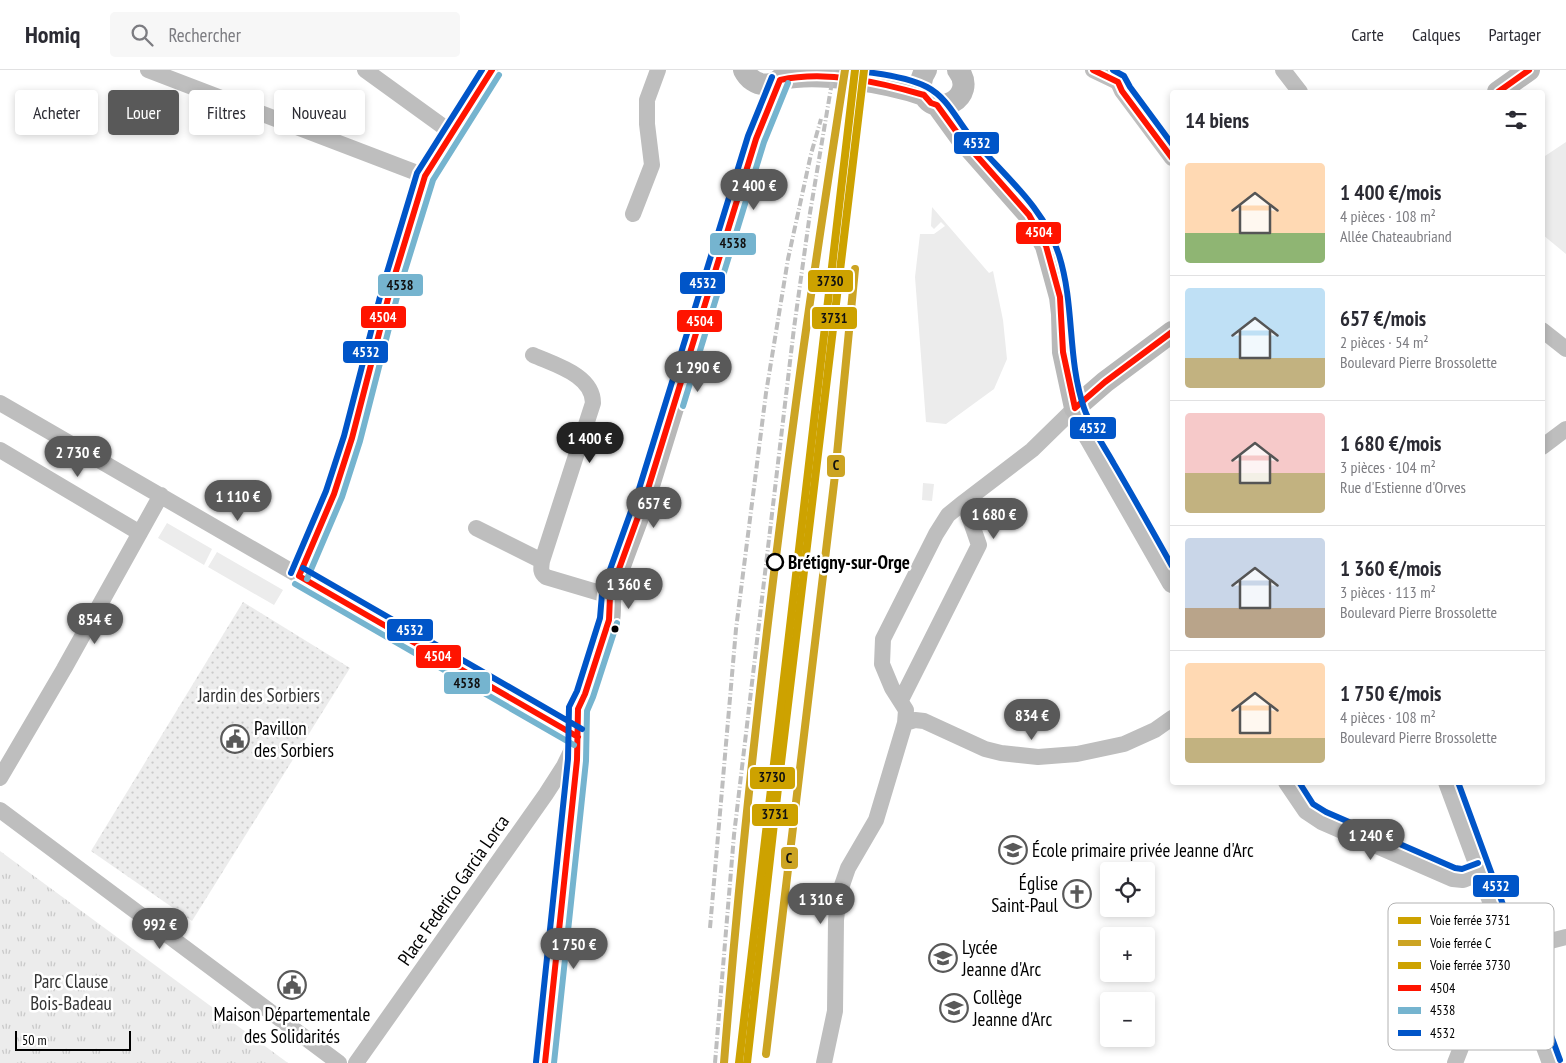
<!DOCTYPE html>
<html lang="fr">
<meta charset="utf-8">
<style>
:root{--surface:#fff;--page:#f7f7f7;--text:#2b2b33;--muted:#7c7c81;--line:#e1e1e2;--accent:#595959}
body{margin:0;font-family:"PT Sans Narrow",sans-serif;background:var(--page);color:var(--text);height:100vh;display:flex;flex-direction:column;font-size:19px;white-space:nowrap}
*{box-sizing:border-box;margin:0}
p{font-size:16px;color:var(--muted)}
.icon{flex:none;width:28px;height:28px;fill:none;stroke:currentColor;stroke-width:2;stroke-linecap:round;stroke-linejoin:round}
.map{position:relative;flex:1;overflow:hidden}
.details{position:absolute;left:1170px;top:20px;width:375px;height:695px;display:flex;flex-direction:column;background:var(--surface);border-radius:5px;box-shadow:0 2px 8px #0003}
.details>*{flex:none}
.hud{position:absolute;left:15px;top:20px;width:475px;height:45px;display:flex;gap:10px}
.fabs{position:absolute;left:1100px;top:792px;display:grid;gap:10px}
.fabs a{display:grid;place-items:center;width:55px;height:55px;border-radius:5px;background:var(--surface);box-shadow:0 2px 8px #0003;font-size:25px}
.scale{position:absolute;left:15px;bottom:12px;width:116px;box-sizing:border-box;padding-left:5px;border:2px solid #000;border-top:0;font-size:14px;line-height:18px;white-space:nowrap;color:#000;-webkit-text-stroke:4px #fff;paint-order:stroke}
.price{position:absolute;translate:-50% -42px;padding:0 11px;border-radius:18px;background:var(--accent);color:#fff;font-size:16px;line-height:32px;filter:drop-shadow(0 1px 2px #0008)}
.price::after{content:'';position:absolute;left:50%;top:30px;width:15px;height:11px;margin-left:-8px;background:inherit;clip-path:polygon(0 0,100% 0,50% 100%)}
.price.current{background:#222;color:#fff}
ul{padding:0;list-style:none}
li{display:flex;align-items:center;gap:15px;height:125px;padding:0 15px}
li+li{border-top:1px solid var(--line)}
li span{display:grid;place-items:center;flex:none;width:140px;height:100px;border-radius:5px;color:#555}
li>.icon{margin-inline-start:auto}
span .icon{width:60px;height:60px;fill:#fffc;stroke-width:1}
li b{font-size:21px}
h2{display:flex;justify-content:space-between;align-items:center;height:60px;padding:0 15px;font-size:21px}
.tag{padding:0 18px;border-radius:5px;background:var(--surface);box-shadow:0 2px 8px #0003;font-size:18px;line-height:45px}
.tag.current{background:var(--accent);color:#fff}
header{display:flex;align-items:center;gap:30px;box-sizing:border-box;height:70px;padding:0 25px;background:var(--surface);border-bottom:1px solid var(--line)}
header strong{font-size:24px}
nav{display:flex;gap:28px;margin-inline-start:auto;font-size:18px}
.search{width:350px;height:45px;background:var(--page);display:flex;align-items:center;gap:12px;box-sizing:border-box;padding:0 18px;border-radius:5px;color:var(--muted);font-size:19px}
.map>svg:first-child{display:block}
.grass{fill:#ececec}
.park{fill:url(#park-tufts)}
.garden{fill:url(#garden-dots)}
.lines{fill:none;stroke-linecap:round;stroke-linejoin:round}
.minor{stroke:#bebebe;stroke-width:16}
.tertiary{stroke:#bebebe;stroke-width:20}
.secondary{stroke:#b8b8b8;stroke-width:22}
.rail{stroke:#bebebe;stroke-width:4;stroke-dasharray:8 2.5 1 2.5;stroke-linecap:butt}
.bus-1-casing{stroke:#fff;stroke-width:10}
.bus-2-casing{stroke:#fff;stroke-width:10}
.bus-3-casing{stroke:#fff;stroke-width:10}
.bus-1{stroke:#ff1400;stroke-width:6}
.bus-2{stroke:#75b4cf;stroke-width:6}
.bus-3{stroke:#0055c8;stroke-width:6}
.rail-1-casing{stroke:#fff;stroke-width:11}
.rail-2-casing{stroke:#fff;stroke-width:11}
.rail-3-casing{stroke:#fff;stroke-width:11}
.rail-1{stroke:#cda200;stroke-width:8}
.rail-2{stroke:#cca423;stroke-width:8}
.rail-3{stroke:#cda200;stroke-width:8}
.stop-dot{fill:#fff;stroke:#000;stroke-width:2.5}
.bus-dot{fill:#000;stroke:#fff;stroke-width:2}
.labels{text-anchor:middle;dominant-baseline:central;stroke-width:5;stroke-linejoin:round;paint-order:stroke}
.stop-label{font-size:19px;font-weight:bold;fill:#000;stroke:#fff;text-anchor:start}
.park-label{font-size:19px;fill:#333;stroke:#fff}
.poi-label{font-size:19px;fill:#000;stroke:#fff;text-anchor:start}
.street-label{font-size:19px;fill:#000;stroke:#fff}
.key{fill:#fff;stroke:#b2b2b2;stroke-width:1}
.key-label{font-size:14px;fill:#000}
.line-badge{stroke:#fff;stroke-width:2}
.badge-label{font-size:14px;text-anchor:middle;font-weight:bold;fill:#fff}
.pale-badge-label{font-size:14px;text-anchor:middle;font-weight:bold;fill:#111}
</style>
<header>
<strong>Homiq</strong>
<div class="search"><svg class="icon" aria-label="search" viewBox="0 0 24 24"><circle cx="10" cy="10" r="6"/><path d="M15 15l6 6"/></svg>Rechercher</div>
<nav><a>Carte</a><a>Calques</a><a>Partager</a></nav>
</header>
<div class="map">
<svg width="1566" height="993" viewBox="0 0 1566 993">
<defs>
<pattern id="park-tufts" width="24" height="20" patternUnits="userSpaceOnUse" patternTransform="scale(1.25)"><rect width="24" height="20" fill="#ececec"/><path d="M3 7l-1-3M5 7V3M7 7l1-3M15 17l-1-3M17 17v-4M19 17l1-3" fill="none" stroke="#c9c9c9"/></pattern>
<pattern id="garden-dots" width="8" height="8" patternUnits="userSpaceOnUse" patternTransform="scale(1.25)"><rect width="8" height="8" fill="#ececec"/><path d="M2 2h.1M6 6h.1" fill="none" stroke="#c9c9c9" stroke-width="1.8" stroke-linecap="round"/></pattern>
</defs>
<rect width="100%" height="100%" fill="#fff"/>
<path class="grass" d="M1566,72V184L1543,165L1542,88Z
M932,137L989,203L993,201L1003,250L1007,289L994,319L946,354L926,352L915,207L920,164H934L945,156L941,152L934,159L931,156Z
M923,413L934,414L932,431L922,430Z
M167,453L212,479L204,495L158,468Z
M217,482L283,520L274,535L208,497Z"/>
<path class="park" d="M0,781L288,993H0Z"/>
<path class="garden" d="M243,532L350,598L192,851L91,781Z"/>
<g class="lines">
<path class="minor" d="M148,0L425,106
M365,0L452,63
M1093,0L1118,12L1122,21L1172,88
M1283,0L1300,22
M633,144L652,95L647,54V30L658,0
M1542,260L1566,279
M533,285C555,295 593,305 593,333L542,491C541,498 540,503 546,507L610,526
M0,333L578,667L564,696L546,724L356,993
M1542,377L1566,359
M0,380L140,463
M476,458L542,491
M299,506L334,424L352,368L390,221L425,106L492,0
M901,630L979,475L964,432
M905,653L915,650L924,651L985,679L1001,683L1038,687L1077,684L1124,674L1155,660L1172,648
M0,708L64,599L161,425
M0,740L339,993
M1511,881L1566,867
M824,993L835,941L836,850L839,824L848,798L876,750L905,653L906,640L892,618L882,594L883,569L936,464L948,445L964,432L1032,380L1075,338
M1455,993L1482,924L1521,909"/>
<path class="tertiary" d="M1075,338L1080,352L1172,513
M1288,712L1307,740L1322,750L1453,807L1463,808L1481,801
M1448,712L1552,993"/>
<path class="secondary" d="M744,0C753,18 776,20 786,2
M926,0C921,7 919,14 923,22C934,51 979,27 958,0
M781,9C819,1 886,12 924,25
M1498,22L1529,0
M937,35L961,68L1029,145L1046,176L1060,227L1062,244L1063,282L1075,338L1105,312L1172,262
M545,993L577,690L578,639L585,624L609,550C611,541 609,531 611,523C621,489 636,456 647,422L756,69L780,10"/>
<path class="rail" d="M710,858L736,559L766,323L788,189L811,84L821,49
M715,993L734,765L794,258L810,143L834,0"/>
<defs>
<path id="bus-1" d="M1093,0L1118,12L1122,21L1172,88
M780,10C826,0 879,12 924,25
M1498,22L1529,0
M924,25L931,33L937,35L961,68L1029,145L1046,176L1060,227L1063,282L1075,338
M1075,338L1105,312L1172,262
M299,506L334,424L352,368L390,221L425,106L492,0
M299,506L578,667
M545,993L577,690L578,639L585,624L609,550L610,526L615,510L647,422L756,69L780,10"/>
<path id="bus-2" d="M683,336L764,72L788,13
M307,509L342,427L360,371L398,223L433,110L499,5
M295,514L574,675
M554,993L586,691L587,641L593,627L617,553"/>
<path id="bus-3" d="M846,0C870,2 906,6 927,17C946,27 955,46 967,62C999,102 1044,135 1059,185C1075,236 1067,288 1084,338C1091,358 1104,376 1114,394C1134,428 1153,462 1172,496
M1113,0L1124,6L1130,17L1172,74
M303,498L582,659
M291,503L326,421L344,366L382,219L417,103L482,0
M1299,712L1313,734L1326,742L1455,798L1462,799L1478,793
M1458,712L1560,990
M536,992L568,689L569,637L577,621L600,548L602,524L607,508L639,419L748,66L772,7"/>
</defs>
<use href="#bus-1" class="bus-1-casing"/>
<use href="#bus-2" class="bus-2-casing"/>
<use href="#bus-3" class="bus-3-casing"/>
<use href="#bus-1" class="bus-1"/>
<use href="#bus-2" class="bus-2"/>
<use href="#bus-3" class="bus-3"/>
<defs>
<path id="rail-1" d="M747,993L778,718L864,0"/>
<path id="rail-2" d="M766,984L835,405L855,199
M724,993C741,777 765,563 794,348C809,232 827,116 845,0"/>
<path id="rail-3" d="M739,993L855,0"/>
</defs>
<use href="#rail-1" class="rail-1-casing"/>
<use href="#rail-2" class="rail-2-casing"/>
<use href="#rail-3" class="rail-3-casing"/>
<use href="#rail-1" class="rail-1"/>
<use href="#rail-2" class="rail-2"/>
<use href="#rail-3" class="rail-3"/>
</g>
<defs>
<symbol id="civic-ring" viewBox="-11 -11 22 22"><circle r="9.5" fill="#fff" stroke="#595959" stroke-width="1.5"/><path d="M-.6-6.5H3V-4.5H.6V-3L4-1V1h2V6H-6V1h2V-1L-.6-3ZM-1.2 2.5V6h2.4V2.5Z" fill="#595959"/></symbol>
<symbol id="school-ring" viewBox="-11 -11 22 22"><circle r="9.5" fill="#fff" stroke="#595959" stroke-width="1.5"/><path d="M0-5L7-2L0 1L-7-2ZM-4 1L0 2.5L4 1V4Q0 6-4 4Z" fill="#595959"/></symbol>
<symbol id="church-ring" viewBox="-11 -11 22 22"><circle r="9.5" fill="#fff" stroke="#595959" stroke-width="1.5"/><path d="M-1.2-6h2.4v3.5h3.3v2.4h-3.3V6h-2.4V-.1h-3.3v-2.4h3.3Z" fill="#595959"/></symbol>
</defs>
<g fill-rule="evenodd">
<use href="#civic-ring" x="219" y="653" width="32" height="32"/>
<use href="#school-ring" x="997" y="764" width="32" height="32"/>
<use href="#church-ring" x="1061" y="808" width="32" height="32"/>
<use href="#school-ring" x="927" y="872" width="32" height="32"/>
<use href="#civic-ring" x="276" y="899" width="32" height="32"/>
<use href="#school-ring" x="938" y="922" width="32" height="32"/>
</g>
<circle class="stop-dot" cx="775" cy="492" r="8"/>
<circle class="bus-dot" cx="615" cy="559" r="4.5"/>
<g class="labels">
<g class="stop-label">
<text x="788" y="492">Brétigny-sur-Orge</text>
</g>
<g class="park-label">
<text x="259" y="625">Jardin des Sorbiers</text>
<text x="71" y="911">Parc Clause<tspan x="71" dy="22">Bois-Badeau</tspan></text>
</g>
<g class="poi-label">
<text x="254" y="658">Pavillon<tspan x="254" dy="22">des Sorbiers</tspan></text>
<text x="1032" y="780">École primaire privée Jeanne d'Arc</text>
<text x="1058" y="813" text-anchor="end">Église<tspan x="1058" dy="22">Saint-Paul</tspan></text>
<text x="962" y="877">Lycée<tspan x="962" dy="22">Jeanne d'Arc</tspan></text>
<text x="973" y="927">Collège<tspan x="973" dy="22">Jeanne d'Arc</tspan></text>
<text x="292" y="944" text-anchor="middle">Maison Départementale<tspan x="292" dy="22">des Solidarités</tspan></text>
</g>
<g class="street-label">
<text transform="translate(453 820) rotate(-55)">Place Federico Garcia Lorca</text>
</g>
</g>
<rect x="1388" y="833" width="166" height="147" rx="8" class="key"/>
<rect x="1398" y="847" width="23" height="7" fill="#cda200"/>
<rect x="1398" y="870" width="23" height="6" fill="#cca423"/>
<rect x="1398" y="892" width="23" height="7" fill="#cda200"/>
<rect x="1398" y="915" width="23" height="6" fill="#ff1400"/>
<rect x="1398" y="937" width="23" height="7" fill="#75b4cf"/>
<rect x="1398" y="960" width="23" height="6" fill="#0055c8"/>
<g class="key-label">
<text x="1430" y="855">Voie ferrée 3731</text>
<text x="1430" y="878">Voie ferrée C</text>
<text x="1430" y="900">Voie ferrée 3730</text>
<text x="1430" y="923">4504</text>
<text x="1430" y="945">4538</text>
<text x="1430" y="968">4532</text>
</g>
<g class="line-badge">
<rect x="953" y="61" width="47" height="24" rx="5" fill="#0055c8"/>
<rect x="1015" y="151" width="47" height="24" rx="5" fill="#ff1400"/>
<rect x="709" y="162" width="48" height="24" rx="5" fill="#75b4cf"/>
<rect x="807" y="199" width="47" height="24" rx="5" fill="#cda200"/>
<rect x="679" y="201" width="47" height="24" rx="5" fill="#0055c8"/>
<rect x="377" y="203" width="47" height="24" rx="5" fill="#75b4cf"/>
<rect x="360" y="235" width="47" height="24" rx="5" fill="#ff1400"/>
<rect x="811" y="236" width="47" height="24" rx="5" fill="#cda200"/>
<rect x="676" y="239" width="47" height="24" rx="5" fill="#ff1400"/>
<rect x="342" y="270" width="47" height="24" rx="5" fill="#0055c8"/>
<rect x="1069" y="346" width="48" height="24" rx="5" fill="#0055c8"/>
<rect x="826" y="384" width="20" height="24" rx="5" fill="#cca423"/>
<rect x="386" y="548" width="48" height="24" rx="5" fill="#0055c8"/>
<rect x="415" y="574" width="47" height="25" rx="5" fill="#ff1400"/>
<rect x="443" y="601" width="48" height="24" rx="5" fill="#75b4cf"/>
<rect x="749" y="696" width="47" height="24" rx="5" fill="#cda200"/>
<rect x="751" y="733" width="48" height="24" rx="5" fill="#cda200"/>
<rect x="780" y="776" width="19" height="24" rx="5" fill="#cca423"/>
<rect x="1472" y="804" width="48" height="24" rx="5" fill="#0055c8"/>
</g>
<g class="badge-label">
<text x="977" y="78">4532</text>
<text x="1039" y="167">4504</text>
<text x="703" y="218">4532</text>
<text x="383" y="252">4504</text>
<text x="700" y="256">4504</text>
<text x="366" y="287">4532</text>
<text x="1093" y="363">4532</text>
<text x="410" y="565">4532</text>
<text x="438" y="591">4504</text>
<text x="1496" y="821">4532</text>
</g>
<g class="pale-badge-label">
<text x="733" y="178">4538</text>
<text x="830" y="216">3730</text>
<text x="400" y="220">4538</text>
<text x="834" y="253">3731</text>
<text x="836" y="400">C</text>
<text x="467" y="618">4538</text>
<text x="772" y="712">3730</text>
<text x="775" y="749">3731</text>
<text x="789" y="793">C</text>
</g>
</svg>
<div class="fabs">
<a><svg class="icon" aria-label="locate" viewBox="0 0 24 24"><circle cx="12" cy="12" r="6"/><path d="M12 2v4M12 18v4M2 12h4M18 12h4"/></svg></a>
<a>+</a>
<a>−</a>
</div>
<div class="scale">50 m</div>
<b class="price" style="left:754px;top:141px">2 400 €</b>
<b class="price" style="left:698px;top:323px">1 290 €</b>
<b class="price current" style="left:590px;top:394px">1 400 €</b>
<b class="price" style="left:78px;top:408px">2 730 €</b>
<b class="price" style="left:238px;top:452px">1 110 €</b>
<b class="price" style="left:654px;top:459px">657 €</b>
<b class="price" style="left:994px;top:470px">1 680 €</b>
<b class="price" style="left:629px;top:540px">1 360 €</b>
<b class="price" style="left:95px;top:575px">854 €</b>
<b class="price" style="left:1032px;top:671px">834 €</b>
<b class="price" style="left:1371px;top:791px">1 240 €</b>
<b class="price" style="left:821px;top:855px">1 310 €</b>
<b class="price" style="left:160px;top:880px">992 €</b>
<b class="price" style="left:574px;top:900px">1 750 €</b>
<div class="hud">
<a class="tag">Acheter</a>
<a class="tag current">Louer</a>
<a class="tag">Filtres</a>
<a class="tag">Nouveau</a>
</div>
<section class="details">
<h2>14 biens<svg class="icon" aria-label="filters" viewBox="0 0 24 24"><path d="M4 7h16M4 17h16"/><circle cx="9" cy="7" r="2"/><circle cx="15" cy="17" r="2"/></svg></h2>
<ul>
<li><span style="background:linear-gradient(#ffd9b3 70%,#8fb573 0)"><svg class="icon" aria-label="home" viewBox="0 0 24 24"><path d="M3 11l9-7 9 7M6 9v11h12V9"/></svg></span><div><b>1 400 €/mois</b><p>4 pièces · 108 m²</p><p>Allée Chateaubriand</p></div></li>
<li><span style="background:linear-gradient(#bfe0f5 70%,#c2b280 0)"><svg class="icon" aria-label="home" viewBox="0 0 24 24"><path d="M3 11l9-7 9 7M6 9v11h12V9"/></svg></span><div><b>657 €/mois</b><p>2 pièces · 54 m²</p><p>Boulevard Pierre Brossolette</p></div></li>
<li><span style="background:linear-gradient(#f6c9c9 60%,#c2b280 0)"><svg class="icon" aria-label="home" viewBox="0 0 24 24"><path d="M3 11l9-7 9 7M6 9v11h12V9"/></svg></span><div><b>1 680 €/mois</b><p>3 pièces · 104 m²</p><p>Rue d'Estienne d'Orves</p></div></li>
<li><span style="background:linear-gradient(#c9d6e8 70%,#b9a48a 0)"><svg class="icon" aria-label="home" viewBox="0 0 24 24"><path d="M3 11l9-7 9 7M6 9v11h12V9"/></svg></span><div><b>1 360 €/mois</b><p>3 pièces · 113 m²</p><p>Boulevard Pierre Brossolette</p></div></li>
<li><span style="background:linear-gradient(#ffd9b3 75%,#c2b280 0)"><svg class="icon" aria-label="home" viewBox="0 0 24 24"><path d="M3 11l9-7 9 7M6 9v11h12V9"/></svg></span><div><b>1 750 €/mois</b><p>4 pièces · 108 m²</p><p>Boulevard Pierre Brossolette</p></div></li>
</ul>
</section>
</div>
